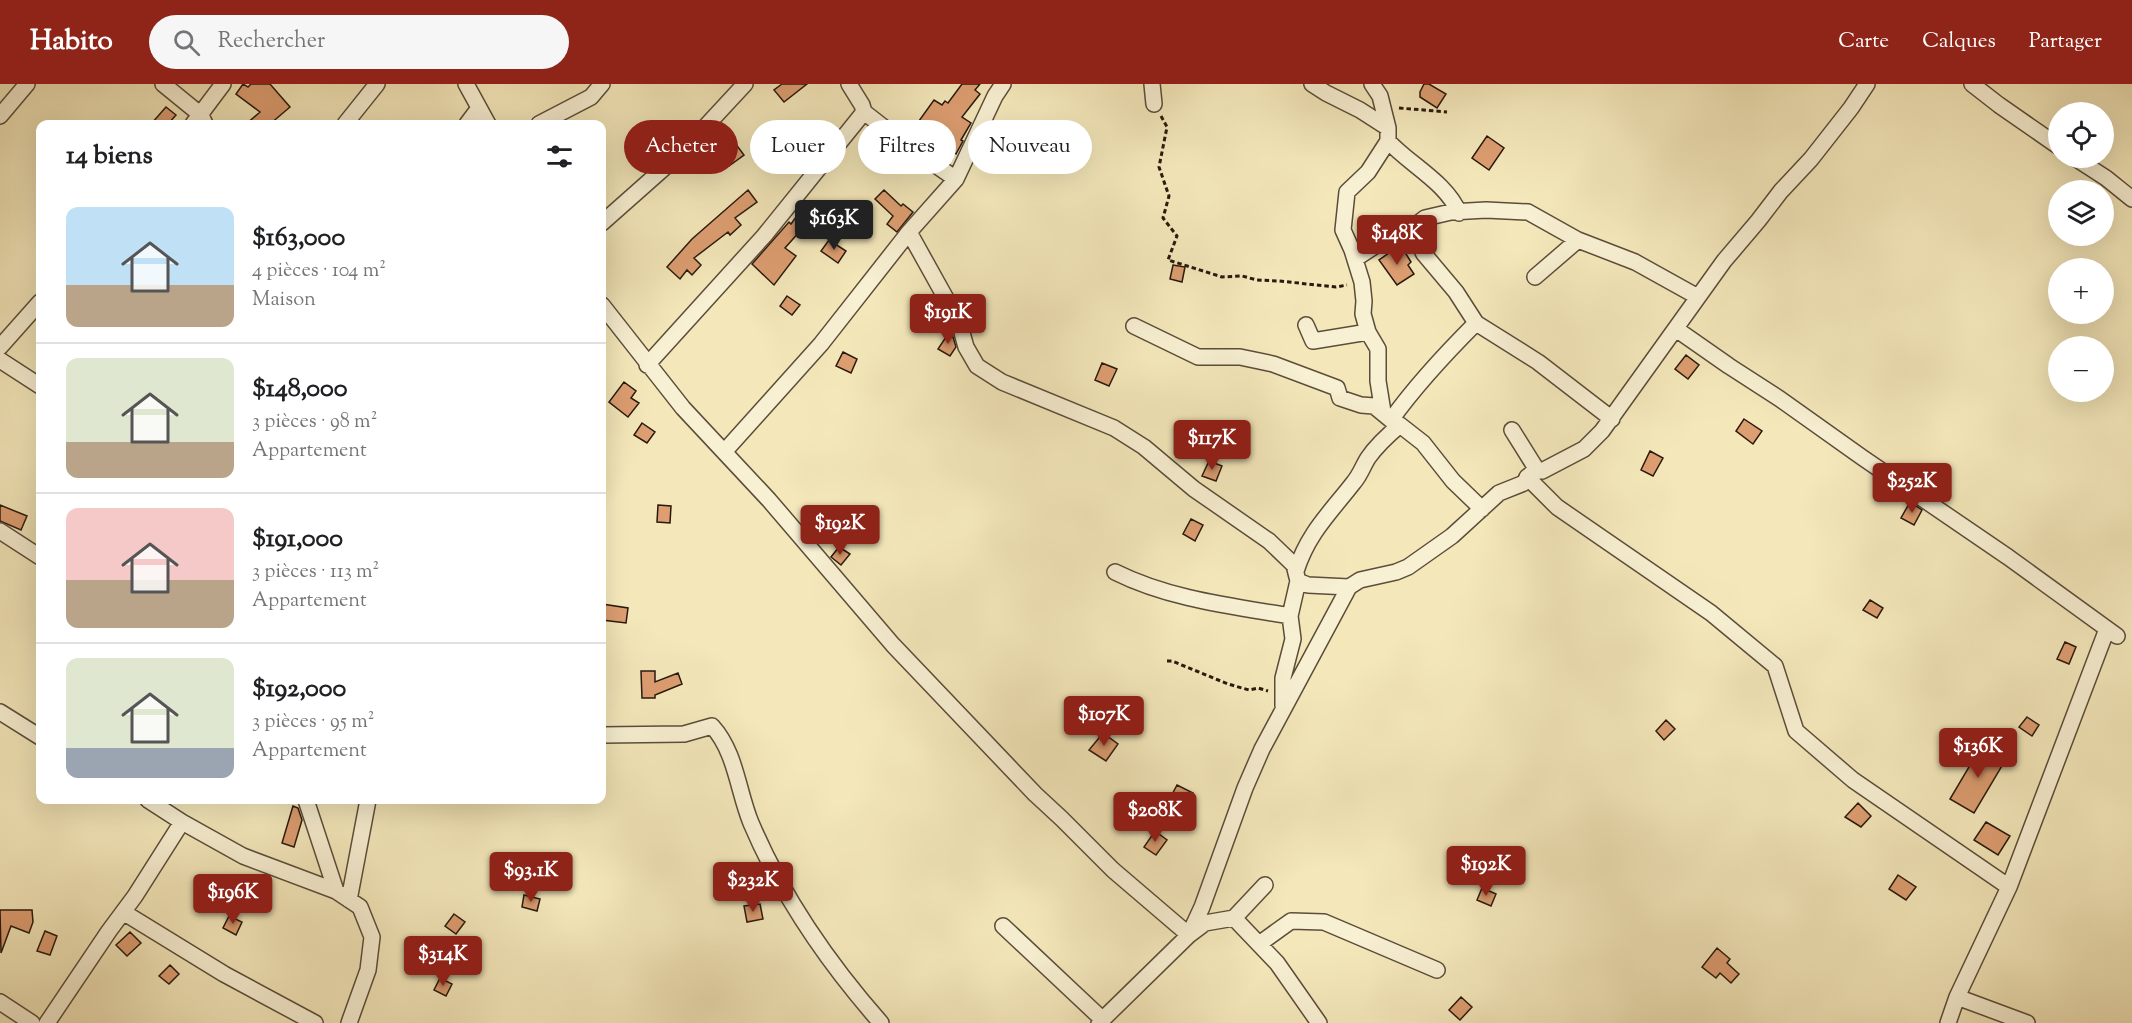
<!DOCTYPE html>
<html lang="fr">
<meta charset="utf-8">
<style>
:root{--surface:#fff;--page:#f6f6f6;--text:#202124;--muted:#757577;--line:#e0e0e0;--accent:#8f2418}
body{margin:0;font-family:"Sorts Mill Goudy",serif;background:var(--page);color:var(--text);height:100vh;display:flex;flex-direction:column;font-size:22px;white-space:nowrap}
*{box-sizing:border-box;margin:0}
p{font-size:20px;color:var(--muted)}
.icon{flex:none;width:33px;height:33px;fill:none;stroke:currentColor;stroke-width:2;stroke-linecap:round;stroke-linejoin:round}
.map{position:relative;flex:1;overflow:hidden}
.side{position:absolute;left:36px;top:36px;width:570px;height:684px;display:flex;flex-direction:column;background:var(--surface);border-radius:12px;box-shadow:0 6px 24px #0002}
.side>*{flex:none}
.top-card{position:absolute;left:624px;top:36px;width:570px;height:54px;display:flex;gap:12px}
.tools{position:absolute;left:2048px;top:18px;display:grid;gap:12px}
.tools a{display:grid;place-items:center;width:66px;height:66px;border-radius:50%;background:var(--surface);box-shadow:0 6px 24px #0002;font-size:30px}
.price{position:absolute;translate:-50% -51px;padding:0 14px;border-radius:6px;background:var(--accent);color:#fff;font-size:20px;line-height:39px;filter:drop-shadow(0 2px 3px #0008)}
.price::after{content:'';position:absolute;left:50%;top:36px;width:18px;height:14px;margin-left:-9px;background:inherit;clip-path:polygon(0 0,100% 0,50% 100%)}
.price.active{background:#222;color:#fff}
ul{padding:0;list-style:none}
li{display:flex;align-items:center;gap:18px;height:150px;padding:0 30px}
li+li{border-top:2px solid var(--line)}
li span{display:grid;place-items:center;flex:none;width:168px;height:120px;border-radius:12px;color:#555}
li>.icon{margin-inline-start:auto}
span .icon{width:72px;height:72px;fill:#fffc;stroke-width:1}
li b{font-size:26px}
h2{display:flex;justify-content:space-between;align-items:center;height:72px;padding:0 30px;font-size:26px}
.tag{padding:0 21px;border-radius:27px;background:var(--surface);box-shadow:0 6px 24px #0002;font-size:21px;line-height:54px}
.tag.active{background:var(--accent);color:#fff}
header{display:flex;align-items:center;gap:36px;box-sizing:border-box;height:84px;padding:0 30px;background:var(--accent);color:#fff}
header strong{font-size:28px}
nav{display:flex;gap:33px;margin-inline-start:auto;font-size:21px}
.search{width:420px;height:54px;background:var(--page);display:flex;align-items:center;gap:15px;box-sizing:border-box;padding:0 21px;border-radius:33px;color:var(--muted);font-size:22px}
.map>svg:first-child{display:block}
.building{fill:#dd9e71;stroke:#28190e;stroke-width:1.5}
.lines{fill:none;stroke-linecap:round;stroke-linejoin:round}
.minor-casing{stroke:#5b4d39;stroke-width:18}
.path{stroke:#28190e;stroke-width:3;stroke-dasharray:4.5 3;stroke-linecap:butt}
.minor{stroke:#f8f0d3;stroke-width:15}
</style>
<header>
<strong>Habito</strong>
<div class="search"><svg class="icon" aria-label="search" viewBox="0 0 24 24"><circle cx="10" cy="10" r="6"/><path d="M15 15l6 6"/></svg>Rechercher</div>
<nav><a>Carte</a><a>Calques</a><a>Partager</a></nav>
</header>
<div class="map">
<svg width="2132" height="939" viewBox="0 0 2132 939">
<rect width="100%" height="100%" fill="#f4e8bb"/>
<filter id="stains"><feTurbulence type="fractalNoise" baseFrequency=".00333" numOctaves="4"/><feColorMatrix values="0 0 0 0 .2 0 0 0 0 .09 0 0 0 0 .02 0 0 0 .5 -.17"/></filter>
<radialGradient id="worn" r=".72"><stop offset=".6" stop-color="#630" stop-opacity="0"/><stop offset="1" stop-color="#630" stop-opacity=".3"/></radialGradient>
<path class="building" d="M243,0L248,3L251,0H270L290,23L270,40H246L260,28L236,10Z
M782,0H807L784,18L774,6Z
M962,0H980L975,6L980,10L962,33L971,39L961,56L963,57L956,70L916,41L934,16L942,21L945,17L948,19Z
M1424,0H1429L1446,10L1437,24L1420,13V8Z
M166,23L176,31L168,40H151Z
M1487,52L1504,64L1489,86L1472,74Z
M735,59L744,71L729,82L720,70Z
M748,106L757,118L735,134L741,141L730,151L728,148L694,174L701,181L692,191L687,186L680,195L667,183L692,155Z
M884,106L901,122L903,120L913,128L897,148L887,140L893,132L875,115Z
M807,118L819,126L785,164L796,172L774,201L752,180L789,138L791,140Z
M829,156L846,167L838,179L821,167Z
M1396,164L1399,168L1403,165L1411,178L1408,181L1414,190L1397,201L1379,176Z
M1173,181L1185,183L1182,198L1170,195Z
M787,212L800,221L792,231L780,222Z
M948,250L953,253L956,263L950,272L938,265Z
M843,268L857,275L851,289L836,282Z
M1686,271L1699,281L1688,295L1675,285Z
M1102,279L1117,285L1109,302L1095,296Z
M624,298L636,307L631,314L639,319L628,333L609,318Z
M1744,335L1762,347L1753,360L1736,347Z
M642,339L655,348L647,359L634,351Z
M1650,367L1663,374L1653,392L1641,386Z
M1209,377L1222,382L1216,397L1202,392Z
M1910,418L1922,426L1914,441L1901,434Z
M0,421L27,432L21,446L0,437Z
M658,421L671,422L670,439L657,438Z
M1191,435L1203,441L1195,457L1183,450Z
M839,463L850,470L841,481L831,473Z
M1870,516L1883,524L1877,534L1863,526Z
M602,520L628,524L626,539L602,536Z
M2065,558L2076,563L2069,580L2057,575Z
M641,587H655V598L678,589L682,600L655,611V614H642Z
M2027,633L2039,641L2032,652L2019,643Z
M1666,636L1675,645L1664,656L1656,647Z
M1103,649L1118,660L1106,677L1089,666Z
M1982,661L2006,675L1974,729L1950,715Z
M1177,701L1193,709L1181,730L1166,722Z
M1858,719L1871,732L1861,743L1845,733Z
M293,722L298,724L302,736L294,763L282,759Z
M1986,738L2010,752L1998,771L1974,756Z
M1155,747L1167,756L1156,771L1144,763Z
M1898,791L1916,803L1906,816L1889,805Z
M1482,804L1496,810L1491,822L1477,816Z
M524,811L540,815L537,827L522,823Z
M760,820L763,835L747,838L744,822Z
M0,826H32L33,838L29,849L11,842L1,869Z
M454,830L465,838L456,850L445,842Z
M229,832L242,838L236,851L223,844Z
M45,847L57,852L50,871L37,867Z
M130,848L141,859L127,872L116,861Z
M1717,864L1730,875L1727,879L1739,890L1731,899L1720,889L1716,894L1702,883Z
M170,881L179,890L169,900L159,892Z
M440,894L452,900L446,912L434,906Z
M1461,913L1472,923L1460,936L1449,926Z"/>
<g class="lines">
<defs>
<path id="minor" d="M163,0L201,31L205,40
M466,0L488,40
M849,0L862,21L864,28L905,60L956,95
M1152,0L1154,20
M1312,0L1326,9L1360,26L1388,44V57C1410,81 1446,98 1459,129
M1372,0L1380,12L1388,44
M1972,0L1999,21L2058,62
M0,32L27,0
M193,40L223,0
M345,40L377,0
M467,40L479,24
M539,40L591,13L602,0
M2075,74L2106,94L2132,115
M602,139L681,69L745,0
M1411,145L1424,170L1456,208L1476,239L1538,278L1612,335
M909,148L959,238L966,263L977,282L1002,298L1114,344L1144,363L1194,405L1269,457L1294,481L1298,497L1290,532L1293,555L1283,594V622
M1355,175L1393,150L1411,145L1425,134L1451,128L1486,126L1528,128L1578,156L1635,178L1698,213
M1535,193L1578,156
M602,221L683,324L769,416L893,561L1035,710L1062,735L1113,786L1189,851L1205,839L1234,834L1265,801
M1306,241L1313,257L1368,248
M1134,242L1198,273H1240L1273,280L1337,304L1340,314L1361,321L1374,322L1391,336L1400,341L1423,359L1453,397L1482,425
M1676,245L1729,282L1780,315L1863,374L2008,473L2117,552
M0,263L40,218
M0,276L40,302
M647,281L764,152L864,28
M1383,328L1378,297V265L1368,248L1363,230L1364,217L1362,198L1352,166L1343,146L1347,108L1368,88L1388,57
M1391,336C1416,301 1445,270 1476,239
M1512,346L1537,386
M724,368L821,260L909,148L956,95L995,12L1003,0
M1527,393L1557,423L1711,529L1775,582L1796,647L1853,696L2009,803
M0,447L40,473
M1296,487C1308,449 1330,429 1354,398C1360,391 1363,382 1368,374C1377,361 1388,351 1400,341
M1115,488C1169,515 1231,522 1290,532
M1298,497L1308,501L1349,503
M0,628L40,653
M602,651L684,650L712,642C736,668 738,708 751,739C782,812 829,880 881,939
M148,716L182,738L243,772L336,807L360,823L372,853L368,886L349,939
M306,716L336,807
M349,816L368,716
M123,828L224,890L315,939
M1234,834L1277,879L1319,939
M1003,842L1103,936
M1259,860L1291,837L1324,838L1437,886
M1957,913L2027,939
M0,918L32,939
M47,939L109,847L135,812L182,738
M1099,939L1189,851L1202,823L1245,704L1262,665L1349,503L1360,496L1396,488L1408,483L1452,452L1499,409L1524,399C1528,391 1534,386 1542,387L1584,365L1602,347L1724,177L1758,137L1781,107L1811,75L1851,24L1867,0
M1948,939L1957,913L2009,803L2107,545"/>
</defs>
<use href="#minor" class="minor-casing"/>
<path class="path" d="M1399,24L1447,28
M1161,32L1167,43L1159,83L1169,112L1163,134L1177,152L1168,176L1222,193L1242,192L1257,196L1279,197L1336,203L1347,201
M1167,577H1172L1228,600L1249,606L1258,604L1268,607"/>
<use href="#minor" class="minor"/>
</g>
<rect width="100%" height="100%" filter="url(#stains)"/>
<rect width="100%" height="100%" fill="url(#worn)"/>
</svg>
<div class="tools">
<a><svg class="icon" aria-label="locate" viewBox="0 0 24 24"><circle cx="12" cy="12" r="6"/><path d="M12 2v4M12 18v4M2 12h4M18 12h4"/></svg></a>
<a><svg class="icon" aria-label="layers" viewBox="0 0 24 24"><path d="M12 4l9 5-9 5-9-5zM3 14l9 5 9-5"/></svg></a>
<a>+</a>
<a>−</a>
</div>
<b class="price active" style="left:834px;top:167px">$163K</b>
<b class="price" style="left:1397px;top:182px">$148K</b>
<b class="price" style="left:948px;top:261px">$191K</b>
<b class="price" style="left:1212px;top:387px">$117K</b>
<b class="price" style="left:1912px;top:430px">$252K</b>
<b class="price" style="left:840px;top:472px">$192K</b>
<b class="price" style="left:1104px;top:663px">$107K</b>
<b class="price" style="left:1978px;top:695px">$136K</b>
<b class="price" style="left:1155px;top:759px">$208K</b>
<b class="price" style="left:1486px;top:813px">$192K</b>
<b class="price" style="left:531px;top:819px">$93.1K</b>
<b class="price" style="left:753px;top:829px">$232K</b>
<b class="price" style="left:233px;top:841px">$196K</b>
<b class="price" style="left:443px;top:903px">$314K</b>
<div class="top-card">
<a class="tag active">Acheter</a>
<a class="tag">Louer</a>
<a class="tag">Filtres</a>
<a class="tag">Nouveau</a>
</div>
<section class="side">
<h2>14 biens<svg class="icon" aria-label="filters" viewBox="0 0 24 24"><path d="M4 7h16M4 17h16"/><circle cx="9" cy="7" r="2"/><circle cx="15" cy="17" r="2"/></svg></h2>
<ul>
<li><span style="background:linear-gradient(#bfe0f5 65%,#b9a48a 0)"><svg class="icon" aria-label="home" viewBox="0 0 24 24"><path d="M3 11l9-7 9 7M6 9v11h12V9"/></svg></span><div><b>$163,000</b><p>4 pièces · 104 m²</p><p>Maison</p></div></li>
<li><span style="background:linear-gradient(#dfe7d0 70%,#b9a48a 0)"><svg class="icon" aria-label="home" viewBox="0 0 24 24"><path d="M3 11l9-7 9 7M6 9v11h12V9"/></svg></span><div><b>$148,000</b><p>3 pièces · 98 m²</p><p>Appartement</p></div></li>
<li><span style="background:linear-gradient(#f6c9c9 60%,#b9a48a 0)"><svg class="icon" aria-label="home" viewBox="0 0 24 24"><path d="M3 11l9-7 9 7M6 9v11h12V9"/></svg></span><div><b>$191,000</b><p>3 pièces · 113 m²</p><p>Appartement</p></div></li>
<li><span style="background:linear-gradient(#dfe7d0 75%,#9aa5b1 0)"><svg class="icon" aria-label="home" viewBox="0 0 24 24"><path d="M3 11l9-7 9 7M6 9v11h12V9"/></svg></span><div><b>$192,000</b><p>3 pièces · 95 m²</p><p>Appartement</p></div></li>
</ul>
</section>
</div>
